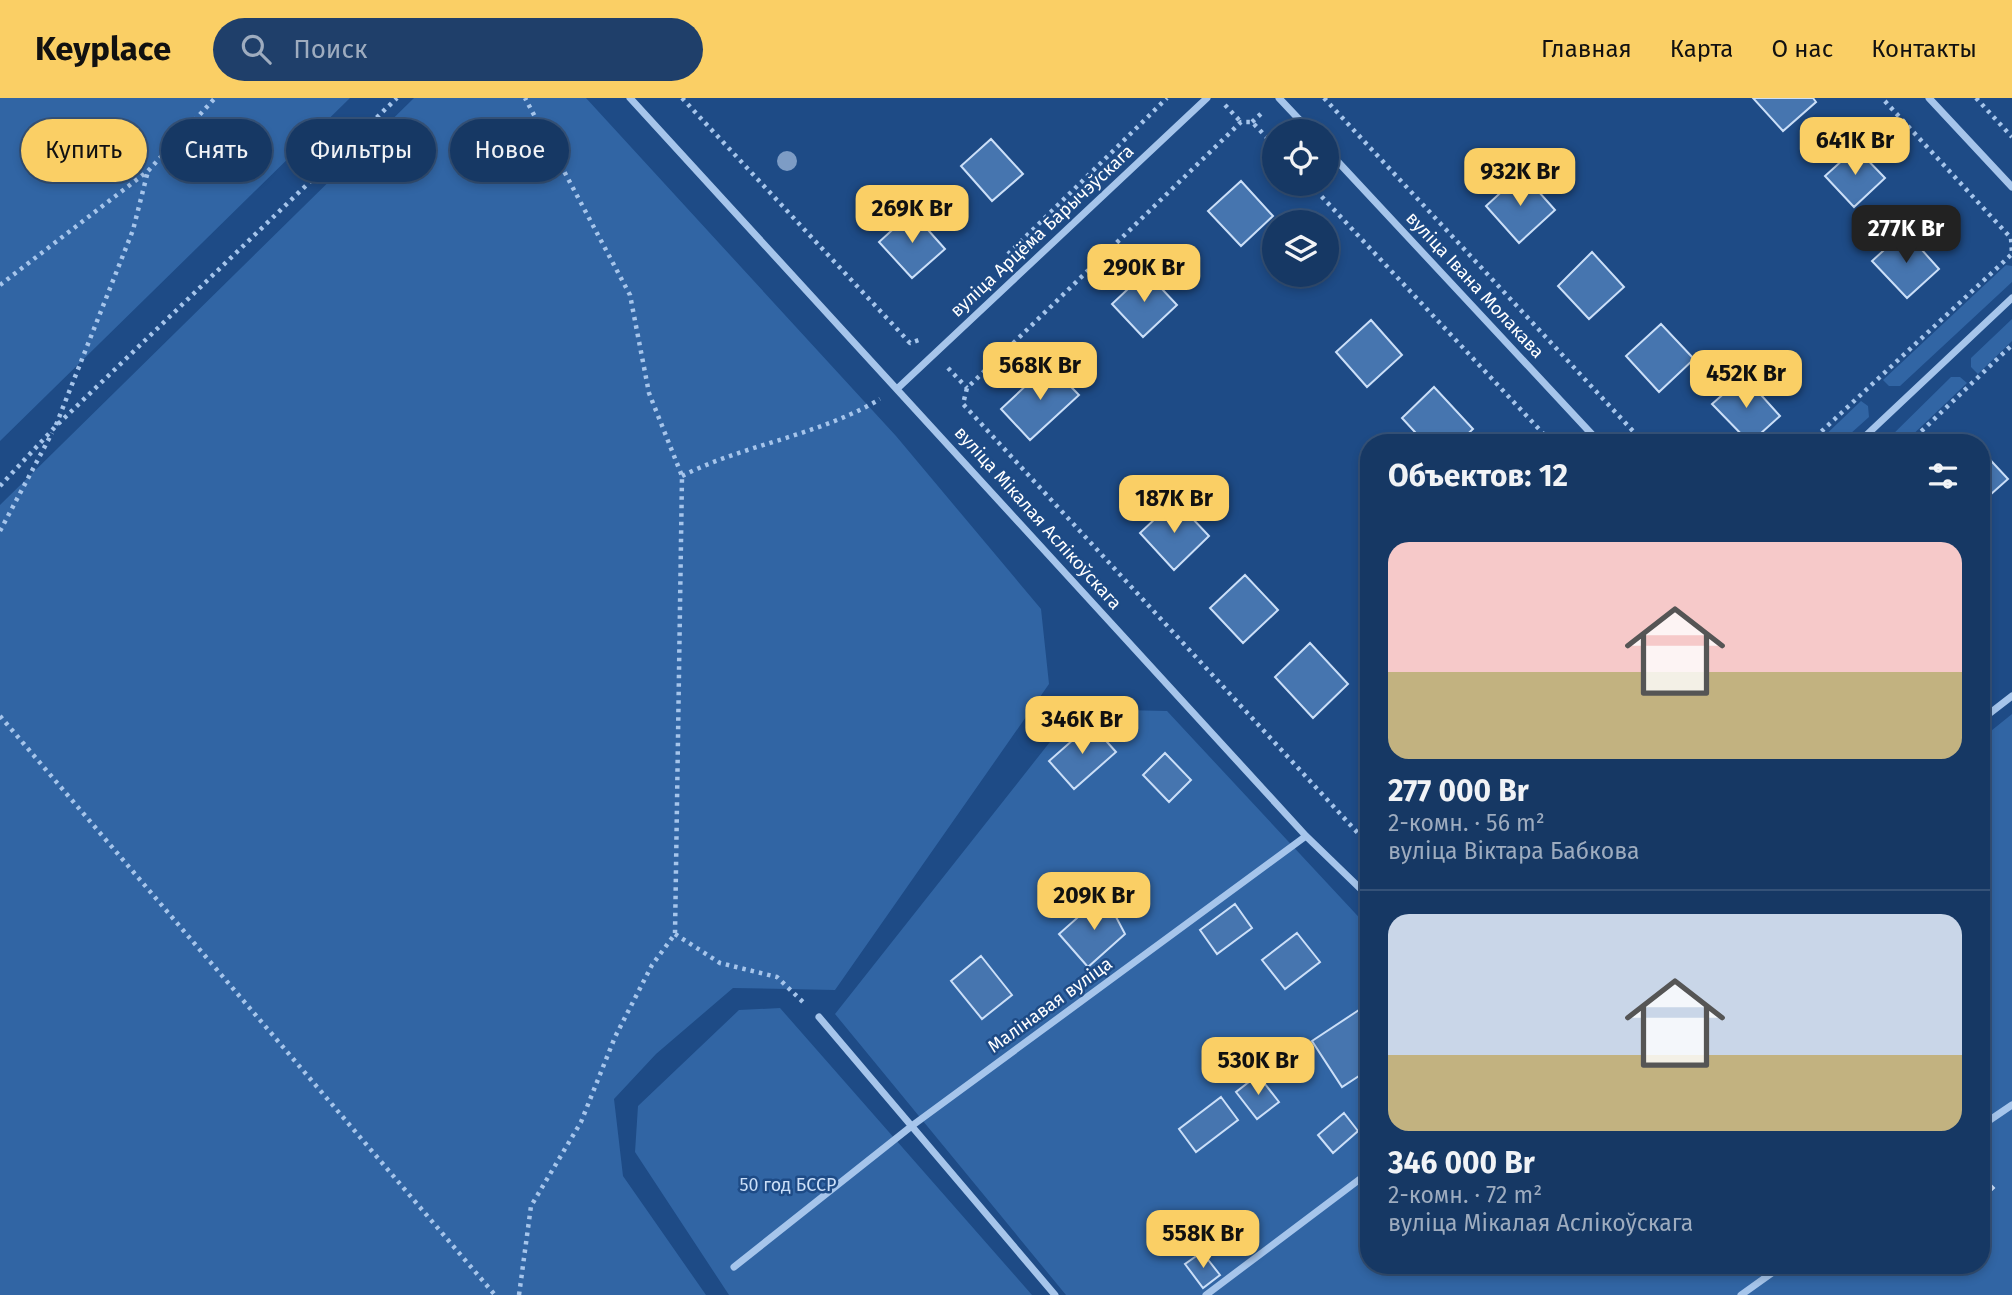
<!DOCTYPE html>
<html lang="ru">
<meta charset="utf-8">
<style>
:root{--surface:#163864;--page:#1f3f6a;--text:#f1f3f6;--muted:#9eacbf;--line:#355278;--accent:#facf65}
body{margin:0;font-family:"Fira Sans",sans-serif;background:var(--page);color:var(--text);height:100vh;display:flex;flex-direction:column;font-size:26px;white-space:nowrap}
*{box-sizing:border-box;margin:0}
p{font-size:23px;color:var(--muted)}
.icon{flex:none;width:38px;height:38px;fill:none;stroke:currentColor;stroke-width:2;stroke-linecap:round;stroke-linejoin:round}
.map{position:relative;flex:1;overflow:hidden}
.drawer{position:absolute;left:1360px;top:336px;width:630px;height:840px;display:flex;flex-direction:column;background:var(--surface);border-radius:28px;box-shadow:0 4px 10px #0003,0 0 0 2px var(--line)}
.drawer>*{flex:none}
.hud{position:absolute;left:21px;top:21px;width:665px;height:63px;display:flex;gap:14px}
.controls{position:absolute;left:1262px;top:21px;display:grid;gap:14px}
.controls a{display:grid;place-items:center;width:77px;height:77px;border-radius:50%;background:var(--surface);box-shadow:0 4px 10px #0003,0 0 0 2px var(--line);font-size:35px}
.price{position:absolute;translate:-50% -60px;padding:0 16px;border-radius:14px;background:var(--accent);color:#111;font-size:23px;line-height:46px;filter:drop-shadow(0 2px 4px #0008)}
.price::after{content:'';position:absolute;left:50%;top:42px;width:21px;height:16px;margin-left:-10px;background:inherit;clip-path:polygon(0 0,100% 0,50% 100%)}
.price.on{background:#222;color:#fff}
ul{padding:0;list-style:none}
li{display:grid;align-content:center;gap:14px;height:371px;padding:0 28px}
li+li{border-top:2px solid var(--line)}
li span{display:grid;place-items:center;height:217px;border-radius:21px;color:#555}
li>.icon{margin-inline-start:auto}
span .icon{width:126px;height:126px;fill:#fffc;stroke-width:1}
li b{font-size:30px}
h2{display:flex;justify-content:space-between;align-items:center;height:84px;padding:0 28px;font-size:30px}
.chip{padding:0 24px;border-radius:32px;background:var(--surface);box-shadow:0 4px 10px #0003,0 0 0 2px var(--line);font-size:24px;line-height:63px}
.chip.on{background:var(--accent);color:#111}
header{display:flex;align-items:center;gap:42px;box-sizing:border-box;height:98px;padding:0 35px;background:var(--accent);color:#111}
header strong{font-size:33px}
nav{display:flex;gap:38px;margin-inline-start:auto;font-size:24px}
.search{width:490px;height:63px;background:var(--page);display:flex;align-items:center;gap:18px;box-sizing:border-box;padding:0 24px;border-radius:38px;color:var(--muted);font-size:26px}
.map>svg:first-child{display:block}
.green{fill:#3165a4}
.building{fill:#4675af;stroke:#cbdff8;stroke-width:2}
.lines{fill:none;stroke-linecap:round;stroke-linejoin:round}
.path{stroke:#a6c5eb;stroke-width:4.5;stroke-dasharray:3.5 5;stroke-linecap:butt}
.minor{stroke:#a6c5eb;stroke-width:7}
.tree{fill:#7d9cc5}
.labels{text-anchor:middle;dominant-baseline:central;stroke-width:5;stroke-linejoin:round;paint-order:stroke}
.street-label{font-size:18px;fill:#fff;stroke:#1e4b86}
.park-label{font-size:18px;fill:#cbdff8;stroke:#1e4b86}
</style>
<header>
<strong>Keyplace</strong>
<div class="search"><svg class="icon" aria-label="search" viewBox="0 0 24 24"><circle cx="10" cy="10" r="6"/><path d="M15 15l6 6"/></svg>Поиск</div>
<nav><a>Главная</a><a>Карта</a><a>О нас</a><a>Контакты</a></nav>
</header>
<div class="map">
<svg width="2012" height="1197" viewBox="0 0 2012 1197">
<rect width="100%" height="100%" fill="#1e4b86"/>
<path class="green" d="M0,0H350L0,343Z
M414,0H586L896,338L1041,511L1049,586L835,892L733,890L656,956L614,1001L623,1078L706,1197H0V407Z
M2006,167L2012,168V184L1900,288H1889L1883,282Z
M2012,221V243L1978,276L1971,269V260Z
M1951,279H1960L1967,285L1904,345H1884Z
M1861,303L1868,308L1869,319L1840,345H1817Z
M1076,611L1167,613L1368,829V1167H1981V641L2012,616V1197H1066L835,916Z
M780,910L1032,1197H729L635,1054L638,1008L739,912Z"/>
<path class="building" d="M1753,0H1813L1816,4L1783,33Z
M991,41L1023,76L992,103L961,68Z
M1856,50L1885,80L1854,109L1825,78Z
M1522,75L1555,112L1519,145L1486,108Z
M1241,83L1273,118L1241,148L1208,113Z
M912,114L945,151L912,180L879,144Z
M1905,133L1939,171L1907,200L1872,163Z
M1592,154L1624,189L1589,221L1558,188Z
M1146,174L1177,207L1143,239L1112,206Z
M1371,222L1402,257L1367,289L1336,254Z
M1661,226L1694,261L1659,294L1626,258Z
M1049,266L1079,297L1030,342L1001,311Z
M1744,278L1780,318L1750,345L1712,306Z
M1434,289L1473,331L1458,345H1425L1402,320Z
M1981,352L2008,381L1981,405Z
M1175,402L1209,438L1174,472L1140,435Z
M1245,477L1278,512L1243,545L1210,510Z
M1310,545L1348,586L1313,620L1275,579Z
M1091,626L1116,654L1074,691L1049,663Z
M1165,655L1191,682L1169,704L1143,677Z
M1104,796L1125,836L1088,869L1059,836Z
M1235,806L1252,830L1217,856L1200,832Z
M1297,835L1320,864L1285,891L1262,862Z
M981,858L1012,897L982,921L951,883Z
M1368,906V972L1342,989L1312,943Z
M1258,977L1279,1004L1257,1021L1236,994Z
M1221,999L1238,1022L1196,1054L1179,1031Z
M1344,1015L1358,1033L1333,1055L1318,1037Z
M1981,1077L1994,1090L1981,1102Z
M1202,1154L1220,1177L1203,1190L1185,1166Z"/>
<g class="lines">
<path class="path" d="M682,0L910,245L919,242
M1324,0L1644,345
M1976,0L2012,39
M1225,7L1241,24
M1252,24L1264,13
M1274,47L1252,24H1241L967,290L963,306L1368,746
M1310,86L1552,345
M1008,156L1167,0
M0,187L148,73L215,0
M948,270L967,290
M56,327L133,132L148,73
M1809,345L2012,156L2011,140L1882,0
M1909,345L2012,247
M682,378C745,346 818,338 880,301
M0,388L55,329L397,0
M0,433L52,335
M0,618L495,1197
M675,836L720,865L777,879L805,906
M519,1197L531,1108L581,1024L615,939L652,867L675,836L682,378L649,295L630,197L525,0"/>
<path class="minor" d="M630,0L1306,738L1368,798
M1279,0L1310,33
M1929,0L2012,89
M1326,51L1600,345
M898,290L1207,0
M1858,345L2012,200
M1981,622L2012,598
M819,919L1055,1197
M1981,1028L2012,1007
M734,1169L913,1027L1306,738
M1206,1197L1368,1075
M1741,1197L1783,1167"/>
</g>
<circle class="tree" cx="787" cy="63" r="10"/>
<g class="labels">
<g class="street-label">
<text transform="translate(1042 133) rotate(-43)">вуліца Арцёма Барычэўскага</text>
<text transform="translate(1475 187) rotate(47)">вуліца Івана Молакава</text>
<text transform="translate(1038 420) rotate(48)">вуліца Мікалая Аслікоўскага</text>
<text transform="translate(1050 907) rotate(-36)">Малінавая вуліца</text>
</g>
<g class="park-label">
<text x="788" y="1087">50 год БССР</text>
</g>
</g>
</svg>
<div class="controls">
<a><svg class="icon" aria-label="locate" viewBox="0 0 24 24"><circle cx="12" cy="12" r="6"/><path d="M12 2v4M12 18v4M2 12h4M18 12h4"/></svg></a>
<a><svg class="icon" aria-label="layers" viewBox="0 0 24 24"><path d="M12 4l9 5-9 5-9-5zM3 14l9 5 9-5"/></svg></a>
</div>
<b class="price" style="left:1855px;top:79px">641K Br</b>
<b class="price" style="left:1520px;top:110px">932K Br</b>
<b class="price" style="left:912px;top:147px">269K Br</b>
<b class="price on" style="left:1906px;top:167px">277K Br</b>
<b class="price" style="left:1144px;top:206px">290K Br</b>
<b class="price" style="left:1040px;top:304px">568K Br</b>
<b class="price" style="left:1746px;top:312px">452K Br</b>
<b class="price" style="left:1174px;top:437px">187K Br</b>
<b class="price" style="left:1082px;top:658px">346K Br</b>
<b class="price" style="left:1094px;top:834px">209K Br</b>
<b class="price" style="left:1258px;top:999px">530K Br</b>
<b class="price" style="left:1203px;top:1172px">558K Br</b>
<div class="hud">
<a class="chip on">Купить</a>
<a class="chip">Снять</a>
<a class="chip">Фильтры</a>
<a class="chip">Новое</a>
</div>
<section class="drawer">
<h2>Объектов: 12<svg class="icon" aria-label="filters" viewBox="0 0 24 24"><path d="M4 7h16M4 17h16"/><circle cx="9" cy="7" r="2"/><circle cx="15" cy="17" r="2"/></svg></h2>
<ul>
<li><span style="background:linear-gradient(#f6c9c9 60%,#c2b280 0)"><svg class="icon" aria-label="home" viewBox="0 0 24 24"><path d="M3 11l9-7 9 7M6 9v11h12V9"/></svg></span><div><b>277 000 Br</b><p>2-комн. · 56 m²</p><p>вуліца Віктара Бабкова</p></div></li>
<li><span style="background:linear-gradient(#c9d6e8 65%,#c2b280 0)"><svg class="icon" aria-label="home" viewBox="0 0 24 24"><path d="M3 11l9-7 9 7M6 9v11h12V9"/></svg></span><div><b>346 000 Br</b><p>2-комн. · 72 m²</p><p>вуліца Мікалая Аслікоўскага</p></div></li>
</ul>
</section>
</div>
